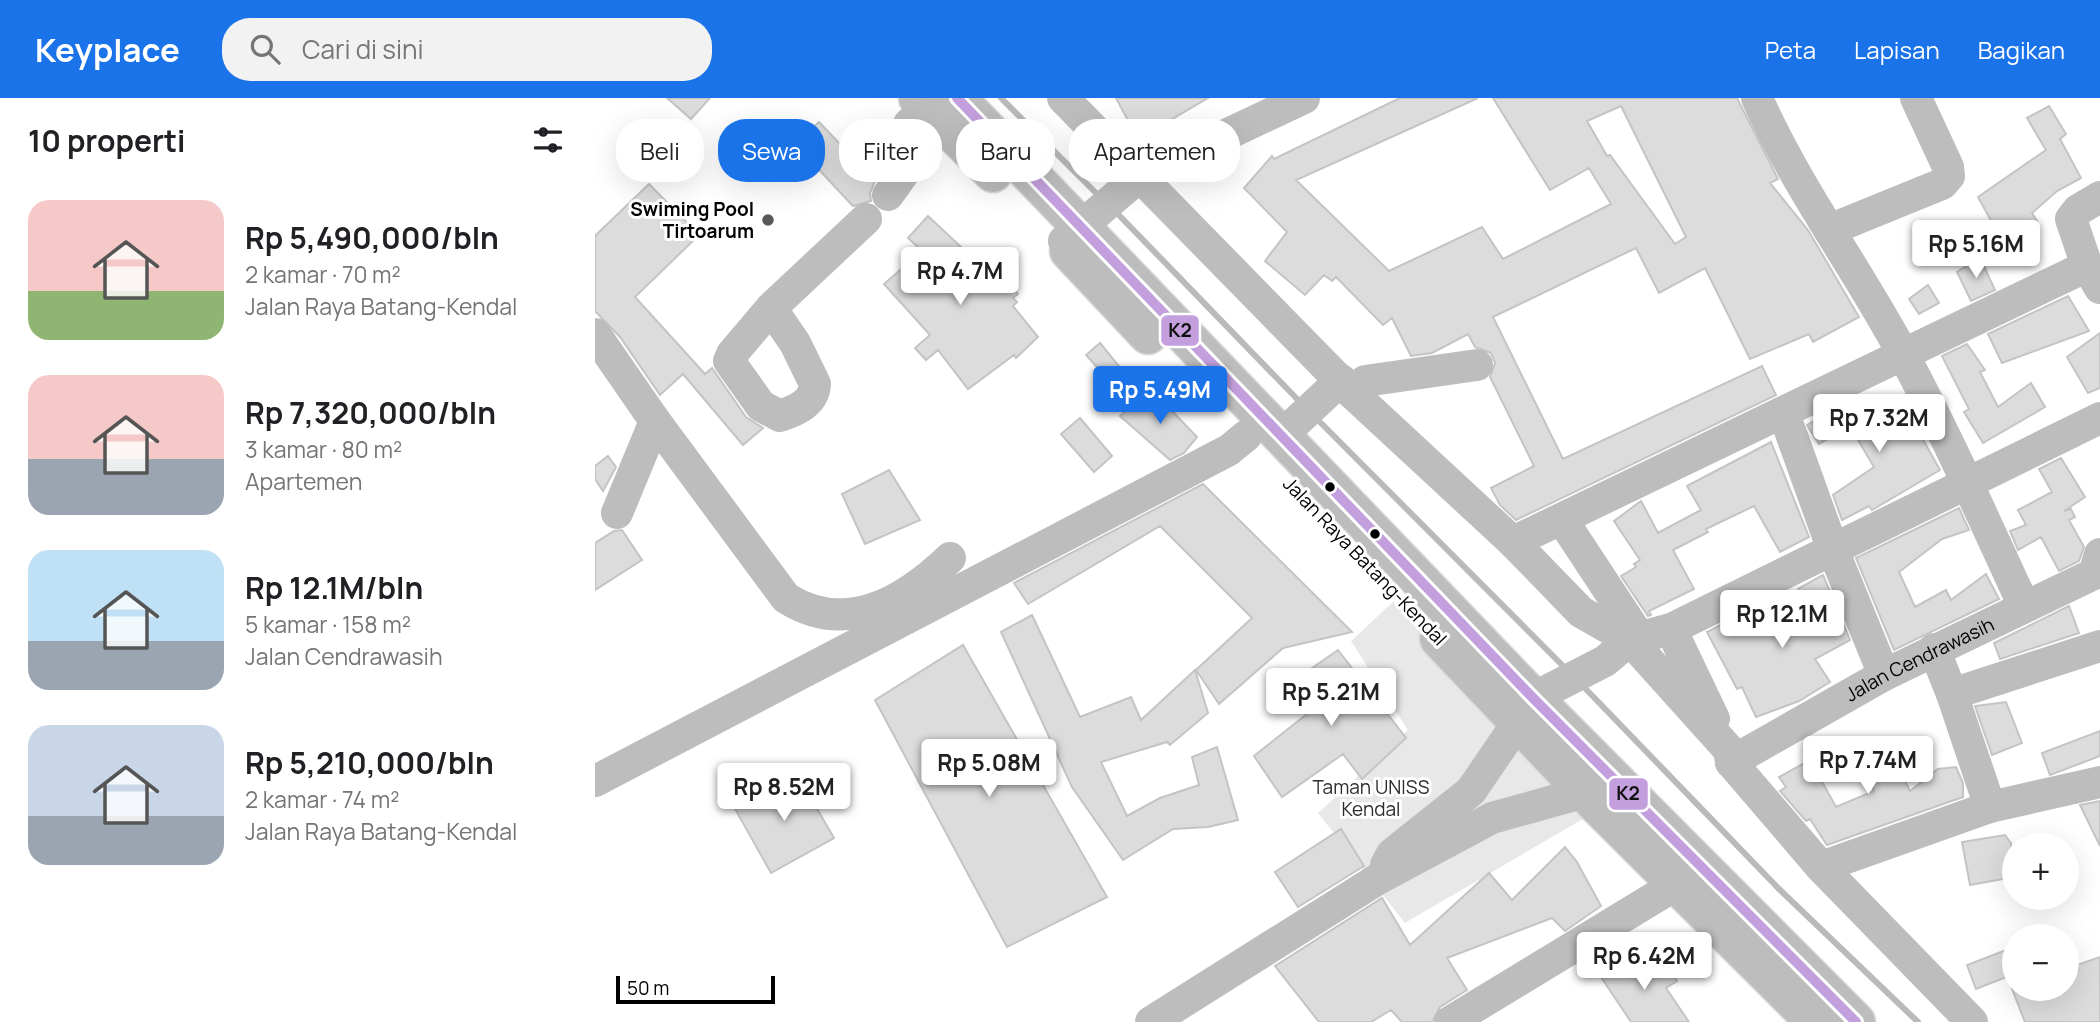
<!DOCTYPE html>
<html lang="id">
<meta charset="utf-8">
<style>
:root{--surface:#fff;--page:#f2f2f2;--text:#202124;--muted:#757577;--accent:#1a73e8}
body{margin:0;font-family:Manrope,sans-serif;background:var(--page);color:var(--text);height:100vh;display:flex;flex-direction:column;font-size:26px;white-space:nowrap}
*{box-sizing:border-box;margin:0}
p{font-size:23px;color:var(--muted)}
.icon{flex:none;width:38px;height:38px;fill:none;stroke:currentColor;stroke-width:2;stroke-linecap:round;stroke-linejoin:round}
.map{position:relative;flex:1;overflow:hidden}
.panel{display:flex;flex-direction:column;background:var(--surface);width:595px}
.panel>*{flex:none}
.top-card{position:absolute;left:21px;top:21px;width:665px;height:63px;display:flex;gap:14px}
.controls{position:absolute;left:1407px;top:735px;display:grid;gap:14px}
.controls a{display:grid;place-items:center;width:77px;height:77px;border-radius:50%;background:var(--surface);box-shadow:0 7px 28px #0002;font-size:35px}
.scale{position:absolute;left:21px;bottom:18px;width:159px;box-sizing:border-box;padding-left:7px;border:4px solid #000;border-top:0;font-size:19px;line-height:24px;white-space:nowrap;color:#000;-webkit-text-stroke:5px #fff;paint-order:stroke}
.price{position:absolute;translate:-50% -60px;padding:0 16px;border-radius:7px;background:#fff;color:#222;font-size:23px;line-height:46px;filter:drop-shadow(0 2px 4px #0008)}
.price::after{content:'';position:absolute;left:50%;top:42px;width:21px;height:16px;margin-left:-10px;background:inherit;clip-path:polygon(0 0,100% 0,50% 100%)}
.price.on{background:var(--accent);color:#fff}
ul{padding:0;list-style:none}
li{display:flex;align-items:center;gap:21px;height:175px;padding:0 28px}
li span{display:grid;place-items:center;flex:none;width:196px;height:140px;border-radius:21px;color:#555}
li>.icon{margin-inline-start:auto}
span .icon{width:84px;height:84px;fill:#fffc;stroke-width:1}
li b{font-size:30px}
h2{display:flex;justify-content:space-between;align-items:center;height:84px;padding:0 28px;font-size:30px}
.tag{padding:0 24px;border-radius:28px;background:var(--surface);box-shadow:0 7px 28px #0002;font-size:24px;line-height:63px}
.tag.on{background:var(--accent);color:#fff}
header{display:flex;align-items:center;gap:42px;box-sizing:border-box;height:98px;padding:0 35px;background:var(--accent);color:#fff}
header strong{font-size:33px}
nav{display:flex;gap:38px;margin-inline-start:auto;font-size:24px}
.search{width:490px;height:63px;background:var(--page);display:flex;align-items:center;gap:18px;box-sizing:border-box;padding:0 24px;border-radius:28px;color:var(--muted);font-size:26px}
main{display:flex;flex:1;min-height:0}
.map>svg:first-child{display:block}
.green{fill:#e8e8e8}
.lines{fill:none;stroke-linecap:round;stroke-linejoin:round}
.stream{stroke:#bababa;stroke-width:6}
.building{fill:#dcdcdc;stroke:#c4c4c4;stroke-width:2;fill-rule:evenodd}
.highway-casing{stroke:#dbdbdb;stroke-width:41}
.minor{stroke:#bdbdbd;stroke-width:32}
.highway{stroke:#bdbdbd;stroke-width:38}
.bus-1-casing{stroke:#fff;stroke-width:16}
.bus-1{stroke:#c3a0dd;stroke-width:10}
.poi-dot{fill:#595959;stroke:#fff;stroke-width:2.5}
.bus-dot{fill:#000;stroke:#fff;stroke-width:2.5}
.labels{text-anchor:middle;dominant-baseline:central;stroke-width:6;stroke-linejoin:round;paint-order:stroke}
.poi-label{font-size:19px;font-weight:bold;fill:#000;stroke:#fff;text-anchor:end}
.street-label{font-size:19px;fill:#000;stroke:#fff}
.park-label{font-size:19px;fill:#2d2d2d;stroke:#fff}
.line-badge{stroke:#fff;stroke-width:2.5}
.pale-badge-label{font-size:19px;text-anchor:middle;font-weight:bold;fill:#111}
</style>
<header>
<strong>Keyplace</strong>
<div class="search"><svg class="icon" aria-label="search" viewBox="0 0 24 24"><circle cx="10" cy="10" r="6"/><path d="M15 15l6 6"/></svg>Cari di sini</div>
<nav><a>Peta</a><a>Lapisan</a><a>Bagikan</a></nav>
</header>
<main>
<section class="panel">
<h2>10 properti<svg class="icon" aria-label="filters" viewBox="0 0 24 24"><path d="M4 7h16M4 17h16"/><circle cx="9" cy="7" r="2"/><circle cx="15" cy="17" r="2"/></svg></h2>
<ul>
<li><span style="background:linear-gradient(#f6c9c9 65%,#8fb573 0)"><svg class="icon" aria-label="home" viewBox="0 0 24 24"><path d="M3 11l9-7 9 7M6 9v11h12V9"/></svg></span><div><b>Rp 5,490,000/bln</b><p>2 kamar · 70 m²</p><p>Jalan Raya Batang-Kendal</p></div></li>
<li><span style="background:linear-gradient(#f6c9c9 60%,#9aa5b1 0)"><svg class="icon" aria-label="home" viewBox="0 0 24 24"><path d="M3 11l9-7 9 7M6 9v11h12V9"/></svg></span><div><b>Rp 7,320,000/bln</b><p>3 kamar · 80 m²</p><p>Apartemen</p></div></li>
<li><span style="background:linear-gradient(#bfe0f5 65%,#9aa5b1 0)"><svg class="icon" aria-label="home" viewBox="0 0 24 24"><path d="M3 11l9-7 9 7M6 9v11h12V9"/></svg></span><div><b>Rp 12.1M/bln</b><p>5 kamar · 158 m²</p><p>Jalan Cendrawasih</p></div></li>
<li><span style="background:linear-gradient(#c9d6e8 65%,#9aa5b1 0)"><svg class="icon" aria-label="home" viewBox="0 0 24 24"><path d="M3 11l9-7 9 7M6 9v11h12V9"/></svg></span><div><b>Rp 5,210,000/bln</b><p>2 kamar · 74 m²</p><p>Jalan Raya Batang-Kendal</p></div></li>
</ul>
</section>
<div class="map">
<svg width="1505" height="924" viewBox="0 0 1505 924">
<rect width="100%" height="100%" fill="#fff"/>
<path class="green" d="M798,504L998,715L810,825L723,715L813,632L756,543Z"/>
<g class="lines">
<path class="stream" d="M406,0L506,100
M519,112L706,305
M719,318L973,573
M986,586L1183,790L1323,924"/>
</g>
<path class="building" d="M72,0H115L96,21Z
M521,0H613L543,41Z
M805,0H883L701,82L794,173L887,129L908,161L1016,106L994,70L955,92L898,0H1142L1183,81L1175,85L1213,132L1264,219L1218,244L1214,236L1155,261L1110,170L1064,195L1041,150L898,219L968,361L1167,268L1181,297L921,422L905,407L896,390L939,368L895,279L900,265L896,255L880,249L873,236L837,255L816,258L797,220L788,227L741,179L737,183L729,177L710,197L670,163L692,134L649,90L677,58L679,61ZM1026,8L1091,139L1080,146L1015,57L1012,58L992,23Z
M1454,8L1471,36L1465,41L1486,80L1462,93L1437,115L1442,123L1406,141L1383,99L1451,52L1432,20Z
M224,24L280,83L275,95L276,103L258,108L200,46Z
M54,86L104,137L40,199L110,276L117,270L151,319L168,330L148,347L88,276L65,297L25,239L0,213V138Z
M333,118L400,181L405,177L423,196L418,200L422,204L418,208L443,239L421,260L419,257L373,291L343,252L331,262L320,250L335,237L289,186L327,153L313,140Z
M1385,160L1400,192L1376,203L1362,174Z
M1333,187L1344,205L1324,216L1314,201Z
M1473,198L1494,233L1407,265L1393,236Z
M1505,235V290L1493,295L1472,259Z
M505,245L524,268L511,279L491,257Z
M1372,246L1390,272L1385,274L1403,309L1436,285L1450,309L1388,345L1369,314L1374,311L1347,258Z
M557,292L602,339L589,355L575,362L525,318Z
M1261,300L1276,323L1311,301L1325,329L1322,331L1345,372L1277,412L1274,408L1247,422L1238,397L1279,369L1256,330L1243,339L1241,335L1224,346L1212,327L1228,318L1229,321Z
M485,320L517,358L499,374L466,336Z
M1176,344L1214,439L1185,454L1159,408L1111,431L1113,434L1078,452L1099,491L1054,513L1056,517L1053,518L1026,478L1041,469L1039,466L1045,462L1019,423L1046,403L1063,435L1106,412L1092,388Z
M13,358L21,369L8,393L0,381V368Z
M1466,360L1490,399L1469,413L1476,411L1480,419L1474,422L1489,449L1484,463L1464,473L1446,439L1423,452L1415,433L1431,427L1423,412L1457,394L1444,371Z
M294,372L325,422L270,446L247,396Z
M608,386L757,534L688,550L624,606L601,572L657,520L565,428L433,506L419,485Z
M1364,410L1374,432L1347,441L1304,474L1320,509L1351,492L1356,502L1391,476L1404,501L1299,552L1261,460Z
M27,432L47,462L0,492V445L19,433Z
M1228,477L1255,542L1220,561L1235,584L1204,603L1161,619L1147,589L1142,591L1112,534L1146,517L1151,532L1210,503L1203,491Z
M1474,508L1484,535L1405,561L1399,545Z
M437,517L485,619L536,599L546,622L600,572L613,615L575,647L572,644L506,664L532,718L565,700L604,687L597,659L622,649L643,722L613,729L578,731L528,762L477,689L406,534Z
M368,547L512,799L412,849L280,602Z
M743,552L811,640L767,681L748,656L687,699L659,658L717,612L697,584Z
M1411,604L1427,645L1397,657L1380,608Z
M1505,633V658L1455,677L1447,655Z
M1291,645L1315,693L1343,671L1361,669L1368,685V699L1232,747L1215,721L1211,723L1185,693L1191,689L1184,679L1215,662L1241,709L1279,693L1262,659Z
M201,674L239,740L176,775L139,709Z
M1505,703V748L1485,707Z
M746,731L769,768L703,809L680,774Z
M1410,737L1416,745L1419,779L1375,787L1367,744Z
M970,749L982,764L1006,808L970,833L957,820L852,860L872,892L845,909L837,924H807L796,912L776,924H724L680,868L787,800L815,847L894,775L917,802Z
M1419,849V876L1381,891L1372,867Z
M1045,853L1059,875L1072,867L1082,883L1071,890L1094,924H1036L1006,879Z
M1505,859V924H1430L1417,891H1472V877L1484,872L1482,867Z"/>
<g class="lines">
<defs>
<path id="highway" d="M323,0L398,75
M362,0L938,600L1261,924
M474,153L553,237
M844,541L1003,708L1220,924"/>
</defs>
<use href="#highway" class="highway-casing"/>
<g class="minor">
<path d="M468,0L756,294L918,444L986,514L1035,542L1134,652L1136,664"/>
<path d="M1162,0C1202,91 1263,171 1309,258C1353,340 1390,424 1429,508"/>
<path d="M293,97L308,76L313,59L310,39L314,26L333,10"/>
<path d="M1505,99L1483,112L1476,121L1492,168L1505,190"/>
<path d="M1234,132L1347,86L1354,78L1353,69L1321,0"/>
<path d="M469,143L546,77L709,0"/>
<path d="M176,210L200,245L220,286C219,305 202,312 185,318L166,308L134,263L137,256L176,210L271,121"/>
<path d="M0,236L60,323L191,500C251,538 309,504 355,460"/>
<path d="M756,294L770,283L882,267"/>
<path d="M1189,316L1238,452L1289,577"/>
<path d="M686,338L746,282"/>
<path d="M22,415L60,323"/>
<path d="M968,423L1045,540"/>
<path d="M918,444L1492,168"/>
<path d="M1076,531L1119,621"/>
<path d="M1339,551L1357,596L1395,709"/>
<path d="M1357,596L1505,548"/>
<path d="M938,600L1010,563L1035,542L1076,531L1505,320"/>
<path id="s1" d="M1136,664L1289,577L1499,476L1505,456"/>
<path d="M1136,664L1226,769L1377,924"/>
<path d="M0,683L634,352L651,338"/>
<path d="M791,767L797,756L876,693L923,624"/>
<path d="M1226,769L1395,709L1505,684"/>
<path d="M556,924L783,781L897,720L990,694"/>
<path d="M855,924L1100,775"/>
</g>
<use href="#highway" class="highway"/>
<defs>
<path id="bus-1" d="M362,0L938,600L1261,924"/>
</defs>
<use href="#bus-1" class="bus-1-casing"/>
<use href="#bus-1" class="bus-1"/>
</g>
<circle class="poi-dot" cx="173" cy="122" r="7"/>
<g class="bus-dot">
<circle cx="735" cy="389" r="6"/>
<circle cx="780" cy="436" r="6"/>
</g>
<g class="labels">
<g class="poi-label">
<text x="159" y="111">Swiming Pool<tspan x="159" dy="22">Tirtoarum</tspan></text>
</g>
<g class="street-label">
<text transform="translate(770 463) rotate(46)">Jalan Raya Batang-Kendal</text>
<text stroke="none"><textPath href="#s1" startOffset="215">Jalan Cendrawasih</textPath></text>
</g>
<g class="park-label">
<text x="776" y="689">Taman UNISS<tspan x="776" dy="22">Kendal</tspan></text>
</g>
</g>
<g class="line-badge">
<rect x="565" y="216" width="40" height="33" rx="7" fill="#c3a0dd"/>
<rect x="1013" y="679" width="41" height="34" rx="7" fill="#c3a0dd"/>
</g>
<g class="pale-badge-label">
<text x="585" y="239">K2</text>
<text x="1033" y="702">K2</text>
</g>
</svg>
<div class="controls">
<a>+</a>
<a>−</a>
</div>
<div class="scale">50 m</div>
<b class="price" style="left:1381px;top:182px">Rp 5.16M</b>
<b class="price" style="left:365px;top:209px">Rp 4.7M</b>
<b class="price on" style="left:565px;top:328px">Rp 5.49M</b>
<b class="price" style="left:1284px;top:356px">Rp 7.32M</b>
<b class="price" style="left:1187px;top:552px">Rp 12.1M</b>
<b class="price" style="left:736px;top:630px">Rp 5.21M</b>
<b class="price" style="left:1273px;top:698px">Rp 7.74M</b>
<b class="price" style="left:394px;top:701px">Rp 5.08M</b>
<b class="price" style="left:189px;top:725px">Rp 8.52M</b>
<b class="price" style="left:1049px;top:894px">Rp 6.42M</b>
<div class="top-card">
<a class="tag">Beli</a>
<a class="tag on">Sewa</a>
<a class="tag">Filter</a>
<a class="tag">Baru</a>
<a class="tag">Apartemen</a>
</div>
</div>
</main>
